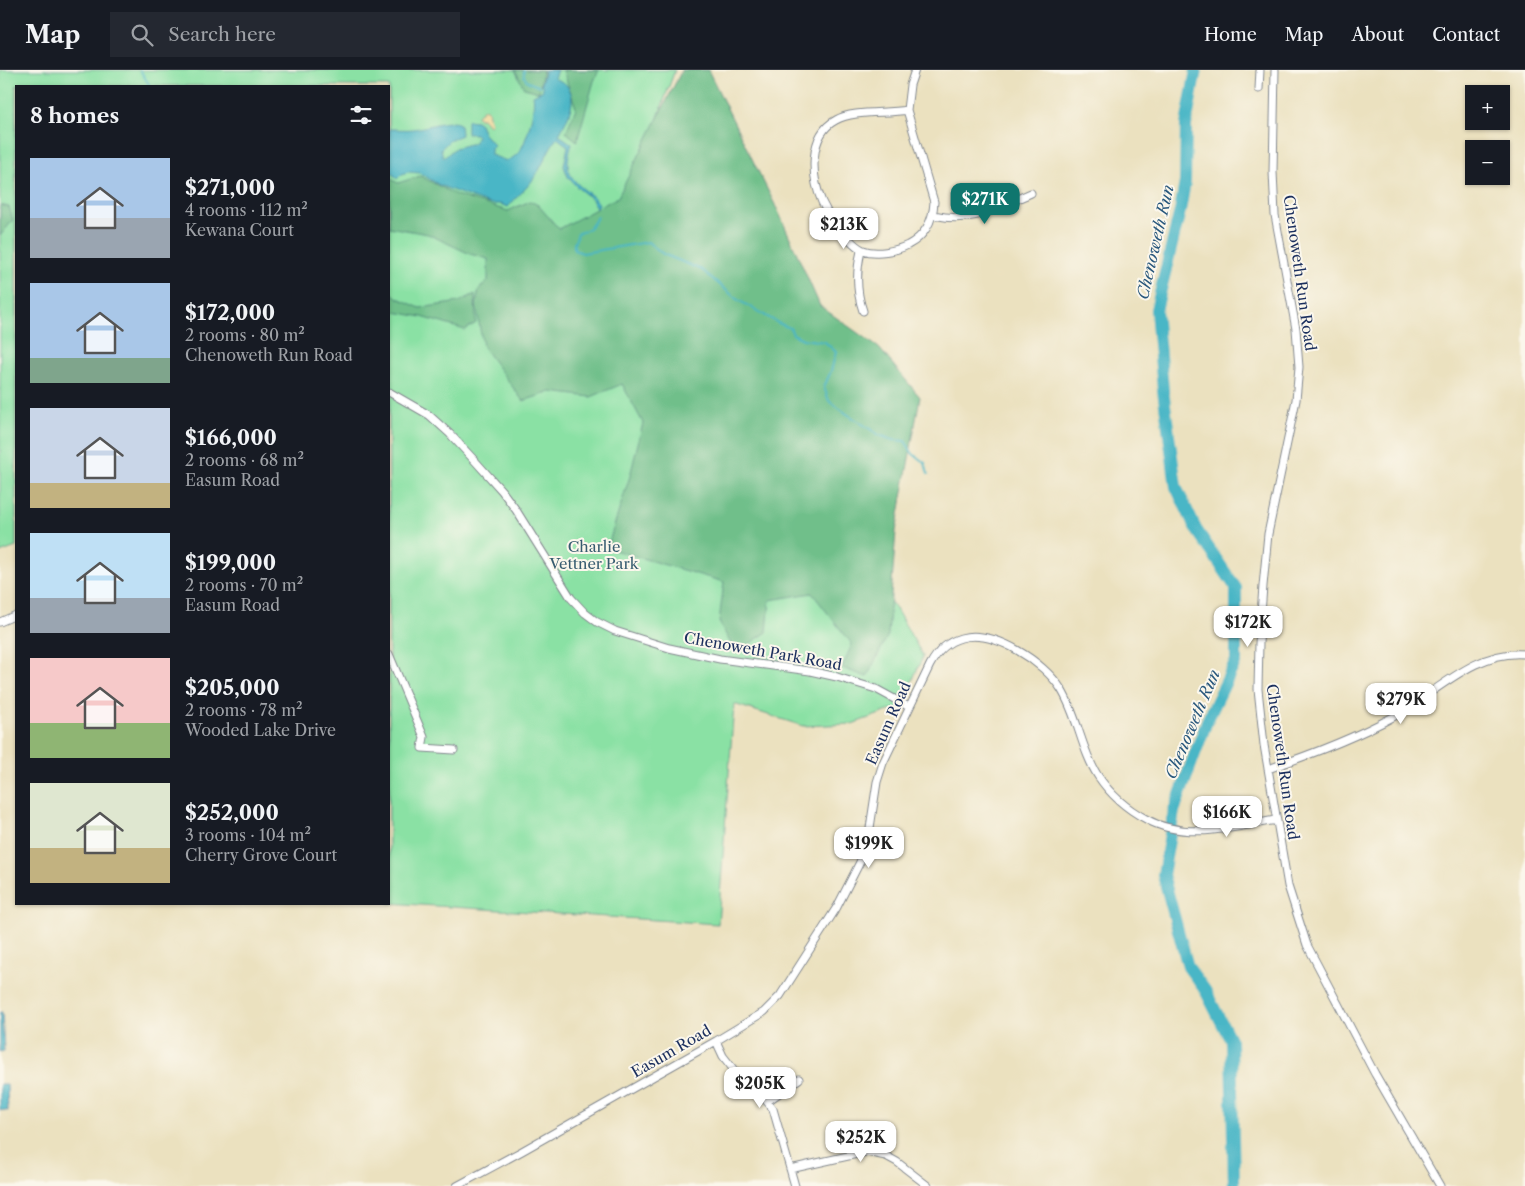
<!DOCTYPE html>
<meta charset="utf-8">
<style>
:root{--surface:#171b24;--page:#242831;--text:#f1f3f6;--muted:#9ea1a6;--line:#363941;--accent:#0f766e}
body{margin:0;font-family:"Libre Caslon Text",serif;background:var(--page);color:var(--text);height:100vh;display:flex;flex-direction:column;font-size:19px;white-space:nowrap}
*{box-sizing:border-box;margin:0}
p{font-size:16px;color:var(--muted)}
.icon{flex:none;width:28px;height:28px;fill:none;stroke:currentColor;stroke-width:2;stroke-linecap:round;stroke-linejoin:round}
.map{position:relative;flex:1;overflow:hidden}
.side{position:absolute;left:15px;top:15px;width:375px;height:820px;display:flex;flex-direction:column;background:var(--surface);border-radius:0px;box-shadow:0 1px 4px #0004}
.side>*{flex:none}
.buttons{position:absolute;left:1465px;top:15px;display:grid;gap:10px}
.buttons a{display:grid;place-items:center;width:45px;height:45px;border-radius:0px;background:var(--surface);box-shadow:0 1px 4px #0004;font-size:25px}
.price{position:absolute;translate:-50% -42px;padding:0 11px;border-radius:10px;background:#fff;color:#222;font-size:16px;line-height:32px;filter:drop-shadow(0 1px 2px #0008)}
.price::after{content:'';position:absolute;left:50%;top:30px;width:15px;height:11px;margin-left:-8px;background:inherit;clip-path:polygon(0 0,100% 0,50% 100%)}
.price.selected{background:var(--accent);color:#fff}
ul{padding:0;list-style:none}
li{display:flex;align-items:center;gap:15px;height:125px;padding:0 15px}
li span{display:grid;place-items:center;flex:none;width:140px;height:100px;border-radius:0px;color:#555}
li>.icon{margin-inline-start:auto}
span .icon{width:60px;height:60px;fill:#fffc;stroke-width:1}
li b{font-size:21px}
h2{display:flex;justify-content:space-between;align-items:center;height:60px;padding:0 15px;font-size:21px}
header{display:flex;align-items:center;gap:30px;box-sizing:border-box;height:70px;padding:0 25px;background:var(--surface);border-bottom:1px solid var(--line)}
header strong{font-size:24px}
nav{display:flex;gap:28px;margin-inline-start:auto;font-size:18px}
.search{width:350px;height:45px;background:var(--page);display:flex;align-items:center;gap:12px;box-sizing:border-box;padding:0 18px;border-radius:0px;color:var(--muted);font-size:19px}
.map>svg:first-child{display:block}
.green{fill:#8ae1a4;stroke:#528881}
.forest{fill:#6fbf8a;stroke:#457774}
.sand{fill:#eeda9e;stroke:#84847e}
.water{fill:#49b6c6;stroke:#327292}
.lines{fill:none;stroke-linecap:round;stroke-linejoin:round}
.stream{stroke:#49b6c6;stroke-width:2}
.river{stroke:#49b6c6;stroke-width:12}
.street-casing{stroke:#83888e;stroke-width:9}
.street{stroke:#fff;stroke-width:7}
.labels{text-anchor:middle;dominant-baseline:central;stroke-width:4;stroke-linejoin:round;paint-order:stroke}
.street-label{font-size:15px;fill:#1b2f5e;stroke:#fbf7ec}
.park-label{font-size:15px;fill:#375c70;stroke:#fbf7ec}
.water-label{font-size:16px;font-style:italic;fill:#29587d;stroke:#fbf7ec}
</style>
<header>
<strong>Map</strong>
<div class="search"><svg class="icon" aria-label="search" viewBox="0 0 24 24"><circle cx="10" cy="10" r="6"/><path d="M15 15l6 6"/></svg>Search here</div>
<nav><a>Home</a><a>Map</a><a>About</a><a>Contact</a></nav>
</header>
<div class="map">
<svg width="1525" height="1116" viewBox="0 0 1525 1116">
<rect width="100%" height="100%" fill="#fbf7ec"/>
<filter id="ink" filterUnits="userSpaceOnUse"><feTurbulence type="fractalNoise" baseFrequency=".02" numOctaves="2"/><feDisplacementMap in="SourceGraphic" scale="10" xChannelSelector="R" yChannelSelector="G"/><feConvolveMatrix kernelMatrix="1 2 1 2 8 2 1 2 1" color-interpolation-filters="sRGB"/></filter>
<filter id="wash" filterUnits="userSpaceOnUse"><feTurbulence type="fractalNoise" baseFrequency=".0096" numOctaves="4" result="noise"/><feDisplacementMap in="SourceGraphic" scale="20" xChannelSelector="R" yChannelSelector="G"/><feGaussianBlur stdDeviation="1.12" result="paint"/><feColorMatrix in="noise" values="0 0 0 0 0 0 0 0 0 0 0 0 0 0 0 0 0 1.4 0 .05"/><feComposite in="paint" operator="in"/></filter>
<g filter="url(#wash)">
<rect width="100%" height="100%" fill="#ebe1bf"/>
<path class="green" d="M0,0H675L625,139L815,430L896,539L923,586L900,639H894L852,654L803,656L734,634L718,854L389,833V16H16V477L0,483Z"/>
<path class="forest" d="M515,0H543L539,22L524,18Z
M563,0H599L594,11L577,71L566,62L576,38Z
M682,0H708L779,143L820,236L879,278L920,327L896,461L888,565L867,607L842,598L852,574L812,523L770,530L767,562L736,583L719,552L724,512L607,478L630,406L643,353L622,314L591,327L551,322L523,331L483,277L476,235L479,219L488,211V189L470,184L428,164L389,157V108L398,113L420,106L456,125L508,141L530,131L538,135L559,159L618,127Z
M0,135L9,137L13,150L0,166Z
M389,221L398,228L420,238L459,232L475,224L476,253L465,260L422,247L389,241Z"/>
<path class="sand" d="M484,39H487L488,41L491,54L489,55L483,48H479L477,45Z"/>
<path class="water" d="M545,0H557L554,8C558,11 564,11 567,16C579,30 566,51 559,65L572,74C566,93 565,103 581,117C588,123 594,126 599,134L596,139L592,129L578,118L568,107L564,96L568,76L557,68C548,79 544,93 536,105C528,118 517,126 508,137L500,134H490L475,129L439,115L420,103L408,102L402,104L397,109L394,105L389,103V59C397,59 405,60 413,59C426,58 449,48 460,54L461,65L449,71L441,79L443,87H445L455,78L474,73L477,66L475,64L467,63V50L476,51L480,54L484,64L494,75L491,79V85L507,91C511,89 516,86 519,82C527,72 536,36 533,25L542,21L543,18L541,13Z
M0,942H2L4,981L0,982Z
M0,1014H7L8,1041L0,1040Z"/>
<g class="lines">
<path class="stream" d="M140,0L150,16
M524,0C522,11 531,14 540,16
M597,147C592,156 588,161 578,163L574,174V180L583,183L648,172L663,184L702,200L738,230L778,253L790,258L793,264L803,269L825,272L836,282L831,301L824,317L829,331L847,344L879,365L893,370L905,371L913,384L925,393L928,404"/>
<path class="river" d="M1196,0L1186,55L1185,112L1180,141L1156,240L1163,320L1176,417L1196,459L1236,518V591L1207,651L1174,741L1163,805L1188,897L1205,920L1231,971L1234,1116"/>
</g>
</g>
<g filter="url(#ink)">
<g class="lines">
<defs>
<path id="street" d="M1275,0L1273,102L1275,145L1296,259L1299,297L1296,330L1268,464L1263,516L1259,573L1258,619L1264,675L1288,816L1307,875L1375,1004L1440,1116
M1259,19L1260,0
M907,40C887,44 853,40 836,50C808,65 811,107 822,132C828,145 836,156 846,166C851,171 856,177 863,180C876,185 896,181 908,175C925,166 933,150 934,132L907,40L910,15L915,0
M933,145C975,154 993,139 1031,123
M863,180L861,181C856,202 856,221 863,241
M389,322L429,345L450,364L476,392L502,421L516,440L571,528L585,543L597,552L615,561L669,578L720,589L810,601L837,607L876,619L909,637
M0,552L16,545
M389,584L424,667L422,678L454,680
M1268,699C1310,685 1354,668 1393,647C1434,625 1475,579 1525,584
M716,971L723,986L734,1000L760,1023L773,1039L795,1116
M768,1031L799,1009
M790,1099L866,1082L886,1086L897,1092L928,1116
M457,1116L522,1081L716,971L764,942L780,926L837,837L860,792L868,771L877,712L883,693L930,595C937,582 946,572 961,568C994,559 1044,592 1061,619C1078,646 1081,680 1098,706C1110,724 1127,739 1146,749C1185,771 1234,757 1276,750"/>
</defs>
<use href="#street" class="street-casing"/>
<use href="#street" class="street"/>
</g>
</g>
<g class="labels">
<g class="street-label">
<text transform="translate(1300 203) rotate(82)">Chenoweth Run Road</text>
<text transform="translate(763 581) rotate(10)">Chenoweth Park Road</text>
<text transform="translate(888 653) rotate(-66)">Easum Road</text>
<text transform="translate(1283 692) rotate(82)">Chenoweth Run Road</text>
<text transform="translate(671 981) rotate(-30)">Easum Road</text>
</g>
<g class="park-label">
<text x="594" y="476">Charlie<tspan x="594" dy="17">Vettner Park</tspan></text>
</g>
<g class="water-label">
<text transform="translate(1155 172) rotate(-77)">Chenoweth Run</text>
<text transform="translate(1192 654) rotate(-67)">Chenoweth Run</text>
</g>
</g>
</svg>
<div class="buttons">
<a>+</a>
<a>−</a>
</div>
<b class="price selected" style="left:985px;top:155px">$271K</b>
<b class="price" style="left:844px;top:180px">$213K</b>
<b class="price" style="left:1248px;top:578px">$172K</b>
<b class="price" style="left:1401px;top:655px">$279K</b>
<b class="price" style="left:1227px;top:768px">$166K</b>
<b class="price" style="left:869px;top:799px">$199K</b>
<b class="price" style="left:760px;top:1039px">$205K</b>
<b class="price" style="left:861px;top:1093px">$252K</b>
<section class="side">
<h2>8 homes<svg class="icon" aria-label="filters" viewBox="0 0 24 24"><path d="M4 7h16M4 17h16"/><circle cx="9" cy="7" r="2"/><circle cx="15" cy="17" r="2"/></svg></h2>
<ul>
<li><span style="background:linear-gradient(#a9c7e8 60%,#9aa5b1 0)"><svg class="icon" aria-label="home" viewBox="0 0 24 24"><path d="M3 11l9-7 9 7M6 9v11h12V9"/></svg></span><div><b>$271,000</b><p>4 rooms · 112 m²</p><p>Kewana Court</p></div></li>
<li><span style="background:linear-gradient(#a9c7e8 75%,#7fa58c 0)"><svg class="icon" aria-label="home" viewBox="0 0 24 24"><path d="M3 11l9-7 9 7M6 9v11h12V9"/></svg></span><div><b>$172,000</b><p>2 rooms · 80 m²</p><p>Chenoweth Run Road</p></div></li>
<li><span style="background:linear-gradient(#c9d6e8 75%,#c2b280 0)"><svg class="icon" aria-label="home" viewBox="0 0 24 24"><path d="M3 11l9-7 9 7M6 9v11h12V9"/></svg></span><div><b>$166,000</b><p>2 rooms · 68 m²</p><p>Easum Road</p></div></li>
<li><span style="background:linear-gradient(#bfe0f5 65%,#9aa5b1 0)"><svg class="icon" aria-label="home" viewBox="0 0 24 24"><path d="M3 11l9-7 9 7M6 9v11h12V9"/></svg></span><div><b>$199,000</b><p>2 rooms · 70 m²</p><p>Easum Road</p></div></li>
<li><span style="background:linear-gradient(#f6c9c9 65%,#8fb573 0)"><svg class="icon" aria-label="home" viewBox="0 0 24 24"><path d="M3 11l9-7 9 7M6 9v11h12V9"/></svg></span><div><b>$205,000</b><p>2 rooms · 78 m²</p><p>Wooded Lake Drive</p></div></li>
<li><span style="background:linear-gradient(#dfe7d0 65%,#c2b280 0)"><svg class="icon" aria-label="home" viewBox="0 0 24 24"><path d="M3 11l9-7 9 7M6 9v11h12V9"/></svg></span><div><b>$252,000</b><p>3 rooms · 104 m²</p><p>Cherry Grove Court</p></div></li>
</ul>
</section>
</div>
